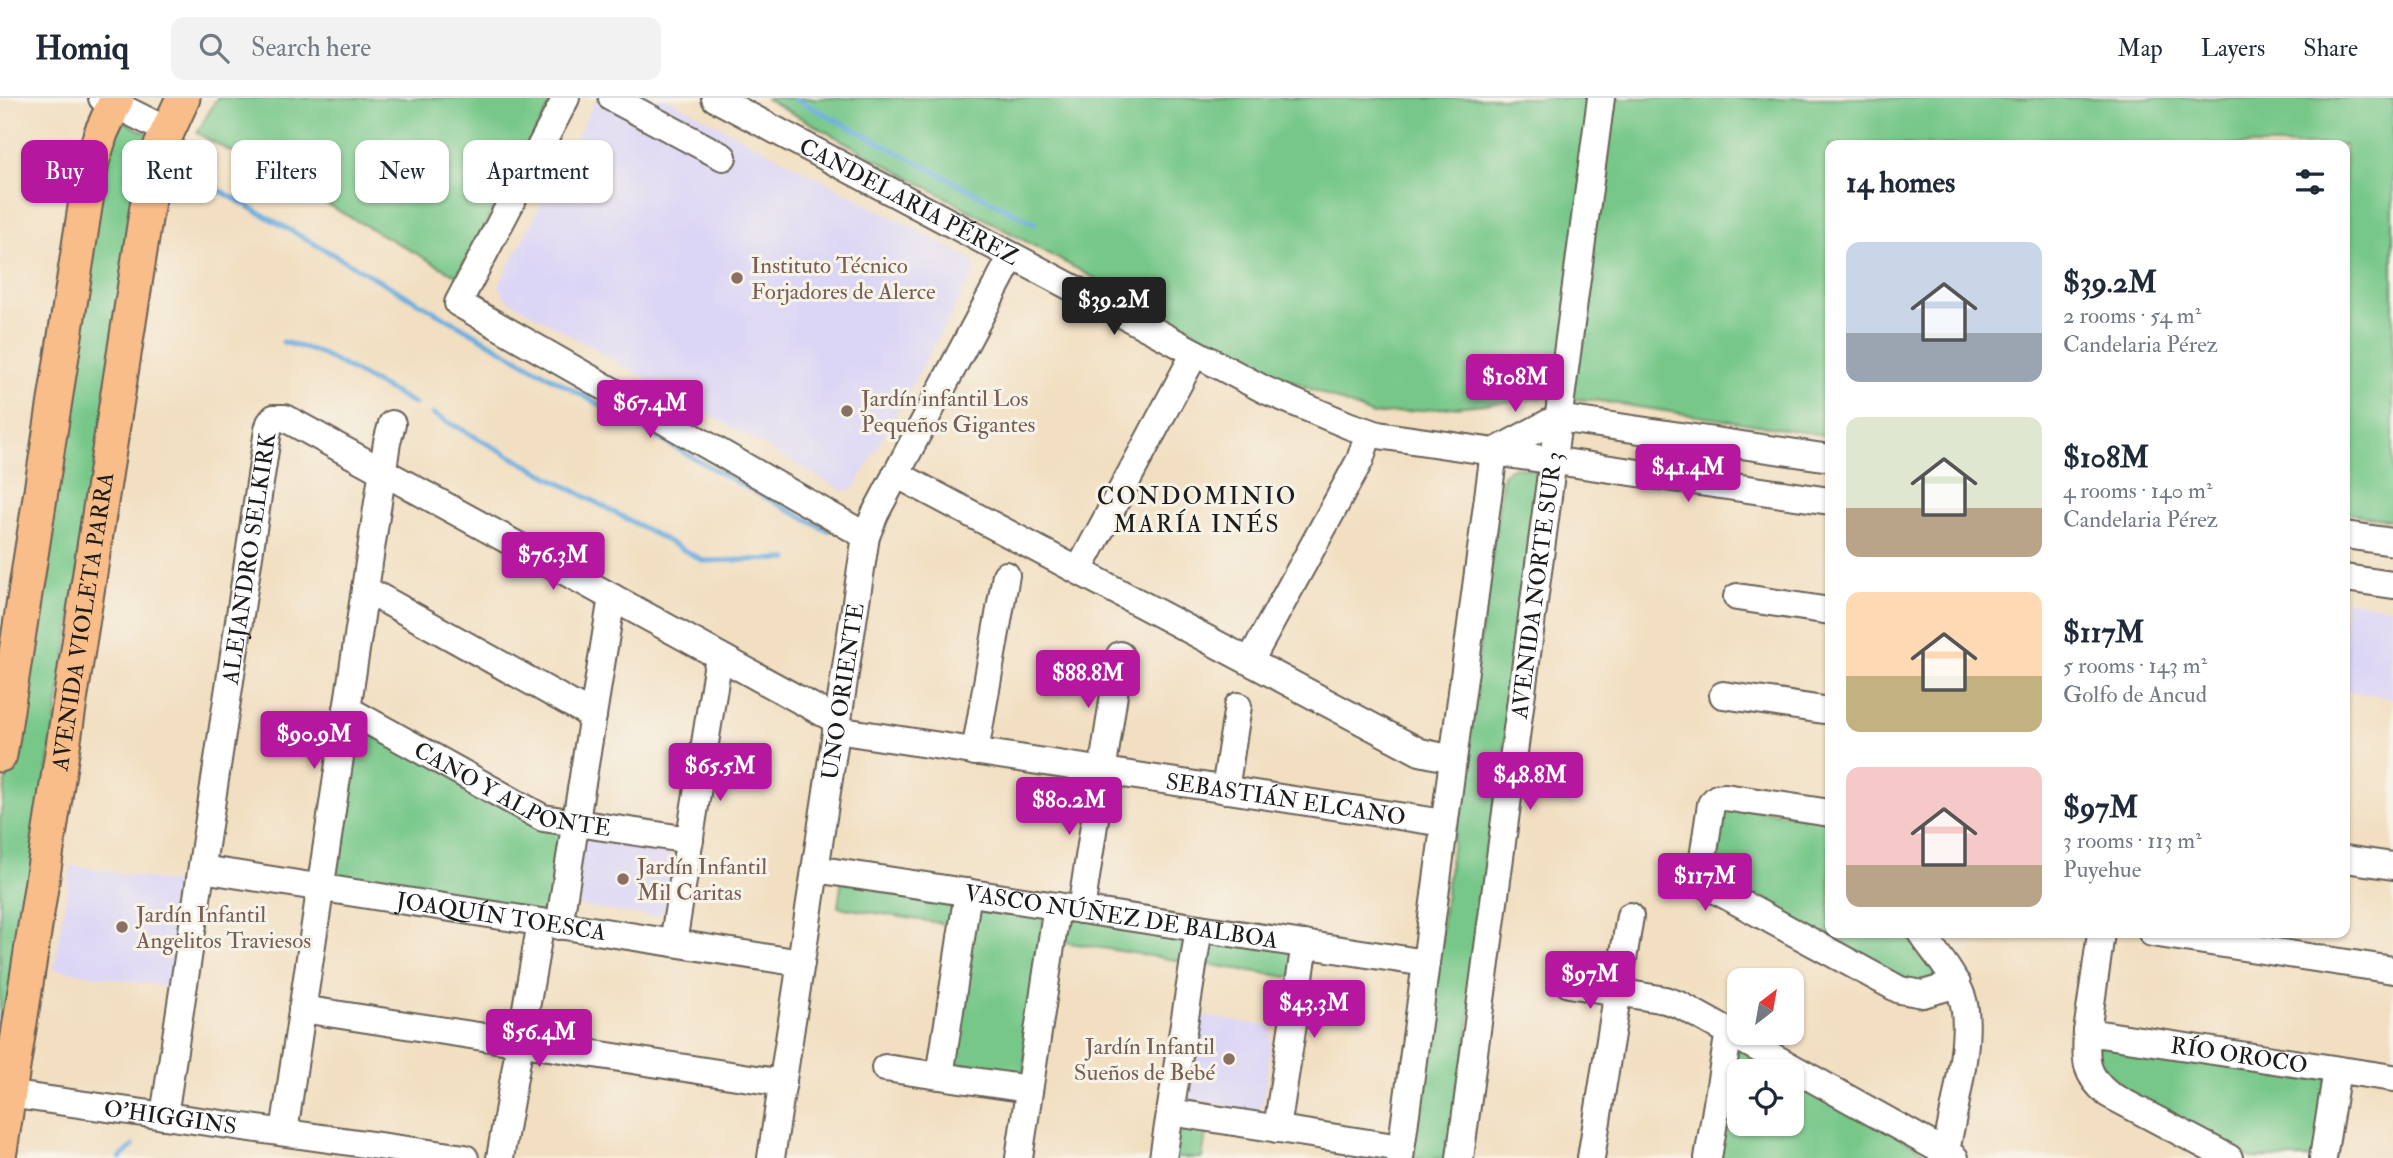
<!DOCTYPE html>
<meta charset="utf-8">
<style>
:root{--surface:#fff;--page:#f2f2f3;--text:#1f2937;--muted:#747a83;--line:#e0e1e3;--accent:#b5179e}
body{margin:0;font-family:"IM FELL Double Pica",serif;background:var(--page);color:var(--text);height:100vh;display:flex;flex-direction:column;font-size:26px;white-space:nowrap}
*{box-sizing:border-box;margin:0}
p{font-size:23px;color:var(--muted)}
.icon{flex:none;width:38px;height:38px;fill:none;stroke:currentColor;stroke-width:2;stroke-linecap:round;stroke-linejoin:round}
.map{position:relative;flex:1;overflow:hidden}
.drawer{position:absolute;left:1825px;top:42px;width:525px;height:798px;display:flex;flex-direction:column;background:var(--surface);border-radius:14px;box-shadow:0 2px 5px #0004}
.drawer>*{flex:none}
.guide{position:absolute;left:21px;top:42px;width:665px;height:63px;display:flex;gap:14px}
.needle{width:46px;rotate:31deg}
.controls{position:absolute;left:1727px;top:870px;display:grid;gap:14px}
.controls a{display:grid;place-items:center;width:77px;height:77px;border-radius:14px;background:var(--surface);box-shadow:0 2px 5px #0004;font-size:35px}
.price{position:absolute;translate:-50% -60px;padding:0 16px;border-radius:7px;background:var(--accent);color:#fff;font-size:23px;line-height:46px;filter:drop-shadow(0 2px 4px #0008)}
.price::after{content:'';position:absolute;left:50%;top:42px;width:21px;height:16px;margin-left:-10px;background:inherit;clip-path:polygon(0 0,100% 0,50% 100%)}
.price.active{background:#222;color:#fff}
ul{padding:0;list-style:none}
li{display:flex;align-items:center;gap:21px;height:175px;padding:0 21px}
li span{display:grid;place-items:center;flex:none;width:196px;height:140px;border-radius:14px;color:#555}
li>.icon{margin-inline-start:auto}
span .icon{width:84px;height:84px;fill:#fffc;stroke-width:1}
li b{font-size:30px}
h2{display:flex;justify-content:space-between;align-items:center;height:84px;padding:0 21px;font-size:30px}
.pill{padding:0 24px;border-radius:14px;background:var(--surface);box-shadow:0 2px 5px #0004;font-size:24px;line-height:63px}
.pill.active{background:var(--accent);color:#fff}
header{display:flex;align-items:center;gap:42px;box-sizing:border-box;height:98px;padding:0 35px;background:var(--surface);border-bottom:2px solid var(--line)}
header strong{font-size:33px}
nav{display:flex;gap:38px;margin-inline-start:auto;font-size:24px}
.search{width:490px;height:63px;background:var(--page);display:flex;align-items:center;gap:18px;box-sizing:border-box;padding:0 24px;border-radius:14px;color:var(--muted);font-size:26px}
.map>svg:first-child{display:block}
.built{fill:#dcd6f6}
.green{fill:#76c788;stroke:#497252;stroke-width:2}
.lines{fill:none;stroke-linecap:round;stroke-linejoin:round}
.stream{stroke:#6aaddf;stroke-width:5}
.minor-casing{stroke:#676056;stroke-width:30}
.major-casing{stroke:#676056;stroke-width:37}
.minor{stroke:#fff;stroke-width:26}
.major{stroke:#f8bd89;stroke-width:33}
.education-dot{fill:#8d6e63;stroke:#f7f3e8;stroke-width:2.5}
.labels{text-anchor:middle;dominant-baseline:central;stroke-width:6;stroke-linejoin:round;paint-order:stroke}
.street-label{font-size:23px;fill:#1c1c1c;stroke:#f7f3e8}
.education-label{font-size:23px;fill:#785e54;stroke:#f7f3e8;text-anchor:start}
.neighbourhood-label{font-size:24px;letter-spacing:2px;fill:#1c1c1c;stroke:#f7f3e8}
</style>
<header>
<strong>Homiq</strong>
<div class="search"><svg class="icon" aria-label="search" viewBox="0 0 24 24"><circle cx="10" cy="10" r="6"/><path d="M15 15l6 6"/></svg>Search here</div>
<nav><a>Map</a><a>Layers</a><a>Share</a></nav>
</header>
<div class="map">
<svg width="2393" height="1060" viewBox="0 0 2393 1060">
<rect width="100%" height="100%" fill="#f7f3e8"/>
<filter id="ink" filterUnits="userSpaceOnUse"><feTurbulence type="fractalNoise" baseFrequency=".0143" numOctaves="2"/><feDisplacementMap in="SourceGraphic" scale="14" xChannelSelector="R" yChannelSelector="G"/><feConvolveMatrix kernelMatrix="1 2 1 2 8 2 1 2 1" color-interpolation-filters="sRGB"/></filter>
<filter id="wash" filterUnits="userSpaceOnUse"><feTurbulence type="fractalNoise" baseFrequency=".00686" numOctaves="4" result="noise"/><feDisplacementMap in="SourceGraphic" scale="28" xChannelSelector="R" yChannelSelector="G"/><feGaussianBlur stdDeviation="1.57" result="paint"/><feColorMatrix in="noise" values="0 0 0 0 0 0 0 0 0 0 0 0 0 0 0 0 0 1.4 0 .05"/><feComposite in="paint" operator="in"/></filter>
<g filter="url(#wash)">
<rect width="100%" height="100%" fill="#f2dfc1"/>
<path class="built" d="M597,0H667L973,162L975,173L855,390L843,393L505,200L499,187Z
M2345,502L2393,510V600L2345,593Z
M591,738L667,750L672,761L665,813L656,819L582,809L575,800L582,744Z
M71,767L190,787L173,890L54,871Z
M1197,917L1273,929L1263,1005L1256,1013L1193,1003L1185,994Z"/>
<path class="green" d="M217,0H554L457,178L197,35Z
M765,0H2393V422L2345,415V47H1830V338L1592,302L1546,300L1373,317L1271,274L1036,149Z
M123,23L148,36L0,975V720L103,59Z
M1514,369L1532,371L1539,380L1452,1060H1410L1503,376Z
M357,630L566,729L554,817L332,783Z
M1722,708L1830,721V835H1910L1943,880L1916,891L1714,786L1715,717Z
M842,780L952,797L958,828L838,809Z
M971,808L1045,814L1023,978L950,972Z
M1072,819L1183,833L1188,864L1064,844L1068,824Z
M1201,843L1291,850L1295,880L1198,865Z
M2098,944L2327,978L2319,1060H2251L2109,983L2096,957Z
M1738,949L1789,973H1740V1026H1792V975L1935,1060H1715Z
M1178,1024L1208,1025L1202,1060H1169Z"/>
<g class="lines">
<path class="stream" d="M794,0L1035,126
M189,75L724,377L828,433
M283,244L318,254L415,306
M433,316L704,463L788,461
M120,1060L133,1048"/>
</g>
</g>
<g filter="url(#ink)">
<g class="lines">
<defs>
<g id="minor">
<path d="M102,0L168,33"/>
<path d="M566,0L458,205L866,438"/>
<path d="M612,0L723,59"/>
<path id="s1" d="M715,0L1265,292L1350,328L1378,337L1830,403"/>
<path d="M896,376L1420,654L1453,661"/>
<path d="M2345,437L2393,444"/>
<path d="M1079,472L1195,255"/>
<path d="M2345,480L2393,487"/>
<path d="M365,491L593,618"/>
<path d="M1737,499L1830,513"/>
<path d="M1250,563L1360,362L1369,334"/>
<path d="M1723,597L1830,613"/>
<path id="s2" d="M347,611L543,720L690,742"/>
<path id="s3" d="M836,632L1444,725"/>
<path d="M975,654L1006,477"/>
<path d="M1225,692L1238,608"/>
<path d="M1830,715L1725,699L1717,700L1711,706L1701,774L1703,785L1900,892L1923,896L1957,886"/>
<path d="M2345,761L2393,768"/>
<path id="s4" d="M202,771L801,865"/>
<path id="s5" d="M815,771L1426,865"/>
<path d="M1081,812L1120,557"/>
<path d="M559,828L612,499"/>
<path d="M1921,835C1935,855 1954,876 1962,899C1975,935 1951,1020 1945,1060"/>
<path d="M2101,835L2087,934C2085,962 2085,977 2108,996L2229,1060"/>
<path d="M2152,835L2393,872"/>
<path d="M673,845L719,558"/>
<path d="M1569,886L1665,902L1680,907L1955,1060"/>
<path d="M302,911L783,985"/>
<path id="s6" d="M2087,934L2393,980"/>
<path d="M885,970L1029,991"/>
<path d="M940,978L968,794"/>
<path id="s7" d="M0,995L465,1060"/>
<path d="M1170,1014L1401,1050"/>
<path id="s8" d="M164,1018L268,332L270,325L274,320H285L838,623"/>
<path d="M1277,1031L1305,846"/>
<path d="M284,1034L387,344L392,326"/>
<path d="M500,1060L541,824"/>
<path id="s9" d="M771,1060L866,438L875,416L1012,158"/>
<path d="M1019,1060L1057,808"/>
<path d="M1163,1060L1199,830"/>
<path d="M1400,1060L1494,354L1558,320L1830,360"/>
<path id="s10" d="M1460,1060L1601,0"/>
<path d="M1591,1060L1630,818"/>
<path d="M1708,1060L1729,933"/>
<path d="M2323,1060L2337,972"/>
</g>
<g id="major">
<path d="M0,657L92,64L101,35L117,0"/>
<path id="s11" d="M0,1053L151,83L160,50L183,0"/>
</g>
</defs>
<use href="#minor" class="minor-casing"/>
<use href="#major" class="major-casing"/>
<use href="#minor" class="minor"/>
<use href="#major" class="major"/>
</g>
</g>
<g class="education-dot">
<circle cx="737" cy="180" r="7"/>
<circle cx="847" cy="313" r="7"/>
<circle cx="623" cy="781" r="7"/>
<circle cx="122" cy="829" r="7"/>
<circle cx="1229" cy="961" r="7"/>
</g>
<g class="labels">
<g class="street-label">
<text stroke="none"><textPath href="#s1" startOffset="220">CANDELARIA PÉREZ</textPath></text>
<text stroke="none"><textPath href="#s8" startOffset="564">ALEJANDRO SELKIRK</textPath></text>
<text stroke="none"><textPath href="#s10" startOffset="578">AVENIDA NORTE SUR 3</textPath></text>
<text stroke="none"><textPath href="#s11" startOffset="536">AVENIDA VIOLETA PARRA</textPath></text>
<text stroke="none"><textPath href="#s9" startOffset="472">UNO ORIENTE</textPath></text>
<text stroke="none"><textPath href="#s2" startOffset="186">CANO Y ALPONTE</textPath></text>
<text stroke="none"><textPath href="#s3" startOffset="455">SEBASTIÁN ELCANO</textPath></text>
<text stroke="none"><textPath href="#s4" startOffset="303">JOAQUÍN TOESCA</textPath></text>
<text stroke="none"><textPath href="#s5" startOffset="310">VASCO NÚÑEZ DE BALBOA</textPath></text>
<text stroke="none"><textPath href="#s6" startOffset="154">RÍO OROCO</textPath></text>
<text stroke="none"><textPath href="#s7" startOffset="172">O'HIGGINS</textPath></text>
</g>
<g class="education-label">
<text x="751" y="167">Instituto Técnico<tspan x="751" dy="26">Forjadores de Alerce</tspan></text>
<text x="861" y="300">Jardín infantil Los<tspan x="861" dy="26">Pequeños Gigantes</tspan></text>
<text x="637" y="768">Jardín Infantil<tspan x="637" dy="26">Mil Caritas</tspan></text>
<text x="136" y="816">Jardín Infantil<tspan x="136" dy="26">Angelitos Traviesos</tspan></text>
<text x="1215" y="948" text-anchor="end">Jardín Infantil<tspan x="1215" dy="26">Sueños de Bebé</tspan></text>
</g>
<g class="neighbourhood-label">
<text x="1197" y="398">CONDOMINIO<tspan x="1197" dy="28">MARÍA INÉS</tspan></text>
</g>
</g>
</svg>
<div class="controls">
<a><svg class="needle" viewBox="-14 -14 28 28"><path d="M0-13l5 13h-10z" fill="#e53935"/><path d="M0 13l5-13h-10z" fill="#747a83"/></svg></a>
<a><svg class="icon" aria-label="locate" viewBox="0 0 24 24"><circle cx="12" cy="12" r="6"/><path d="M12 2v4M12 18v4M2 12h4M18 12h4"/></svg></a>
</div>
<b class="price active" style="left:1114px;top:239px">$39.2M</b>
<b class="price" style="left:1515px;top:316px">$108M</b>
<b class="price" style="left:650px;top:342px">$67.4M</b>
<b class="price" style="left:1688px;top:406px">$41.4M</b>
<b class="price" style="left:553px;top:494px">$76.3M</b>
<b class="price" style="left:1088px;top:612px">$88.8M</b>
<b class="price" style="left:314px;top:673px">$90.9M</b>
<b class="price" style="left:720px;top:705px">$65.5M</b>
<b class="price" style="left:1530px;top:714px">$48.8M</b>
<b class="price" style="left:1069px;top:739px">$80.2M</b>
<b class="price" style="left:1705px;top:815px">$117M</b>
<b class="price" style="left:1590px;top:913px">$97M</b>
<b class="price" style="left:1314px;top:942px">$43.3M</b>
<b class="price" style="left:539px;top:971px">$56.4M</b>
<div class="guide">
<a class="pill active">Buy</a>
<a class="pill">Rent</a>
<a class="pill">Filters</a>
<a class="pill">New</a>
<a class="pill">Apartment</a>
</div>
<section class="drawer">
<h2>14 homes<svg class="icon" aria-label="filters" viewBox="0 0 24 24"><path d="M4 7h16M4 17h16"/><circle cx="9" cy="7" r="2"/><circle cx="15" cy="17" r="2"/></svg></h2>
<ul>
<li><span style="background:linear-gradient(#c9d6e8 65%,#9aa5b1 0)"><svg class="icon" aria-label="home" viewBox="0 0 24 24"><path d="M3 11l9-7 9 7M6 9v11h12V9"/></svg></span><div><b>$39.2M</b><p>2 rooms · 54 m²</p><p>Candelaria Pérez</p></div></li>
<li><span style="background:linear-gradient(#dfe7d0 65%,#b9a48a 0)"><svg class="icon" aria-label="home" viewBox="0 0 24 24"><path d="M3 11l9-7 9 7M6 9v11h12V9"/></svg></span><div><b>$108M</b><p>4 rooms · 140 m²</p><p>Candelaria Pérez</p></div></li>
<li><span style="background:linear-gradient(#ffd9b3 60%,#c2b280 0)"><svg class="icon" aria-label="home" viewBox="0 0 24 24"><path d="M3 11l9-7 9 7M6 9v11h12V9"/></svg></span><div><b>$117M</b><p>5 rooms · 143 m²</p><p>Golfo de Ancud</p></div></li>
<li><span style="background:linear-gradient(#f6c9c9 70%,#b9a48a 0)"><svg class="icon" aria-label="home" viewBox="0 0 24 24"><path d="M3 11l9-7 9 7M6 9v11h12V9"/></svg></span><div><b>$97M</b><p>3 rooms · 113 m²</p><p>Puyehue</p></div></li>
</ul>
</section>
</div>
